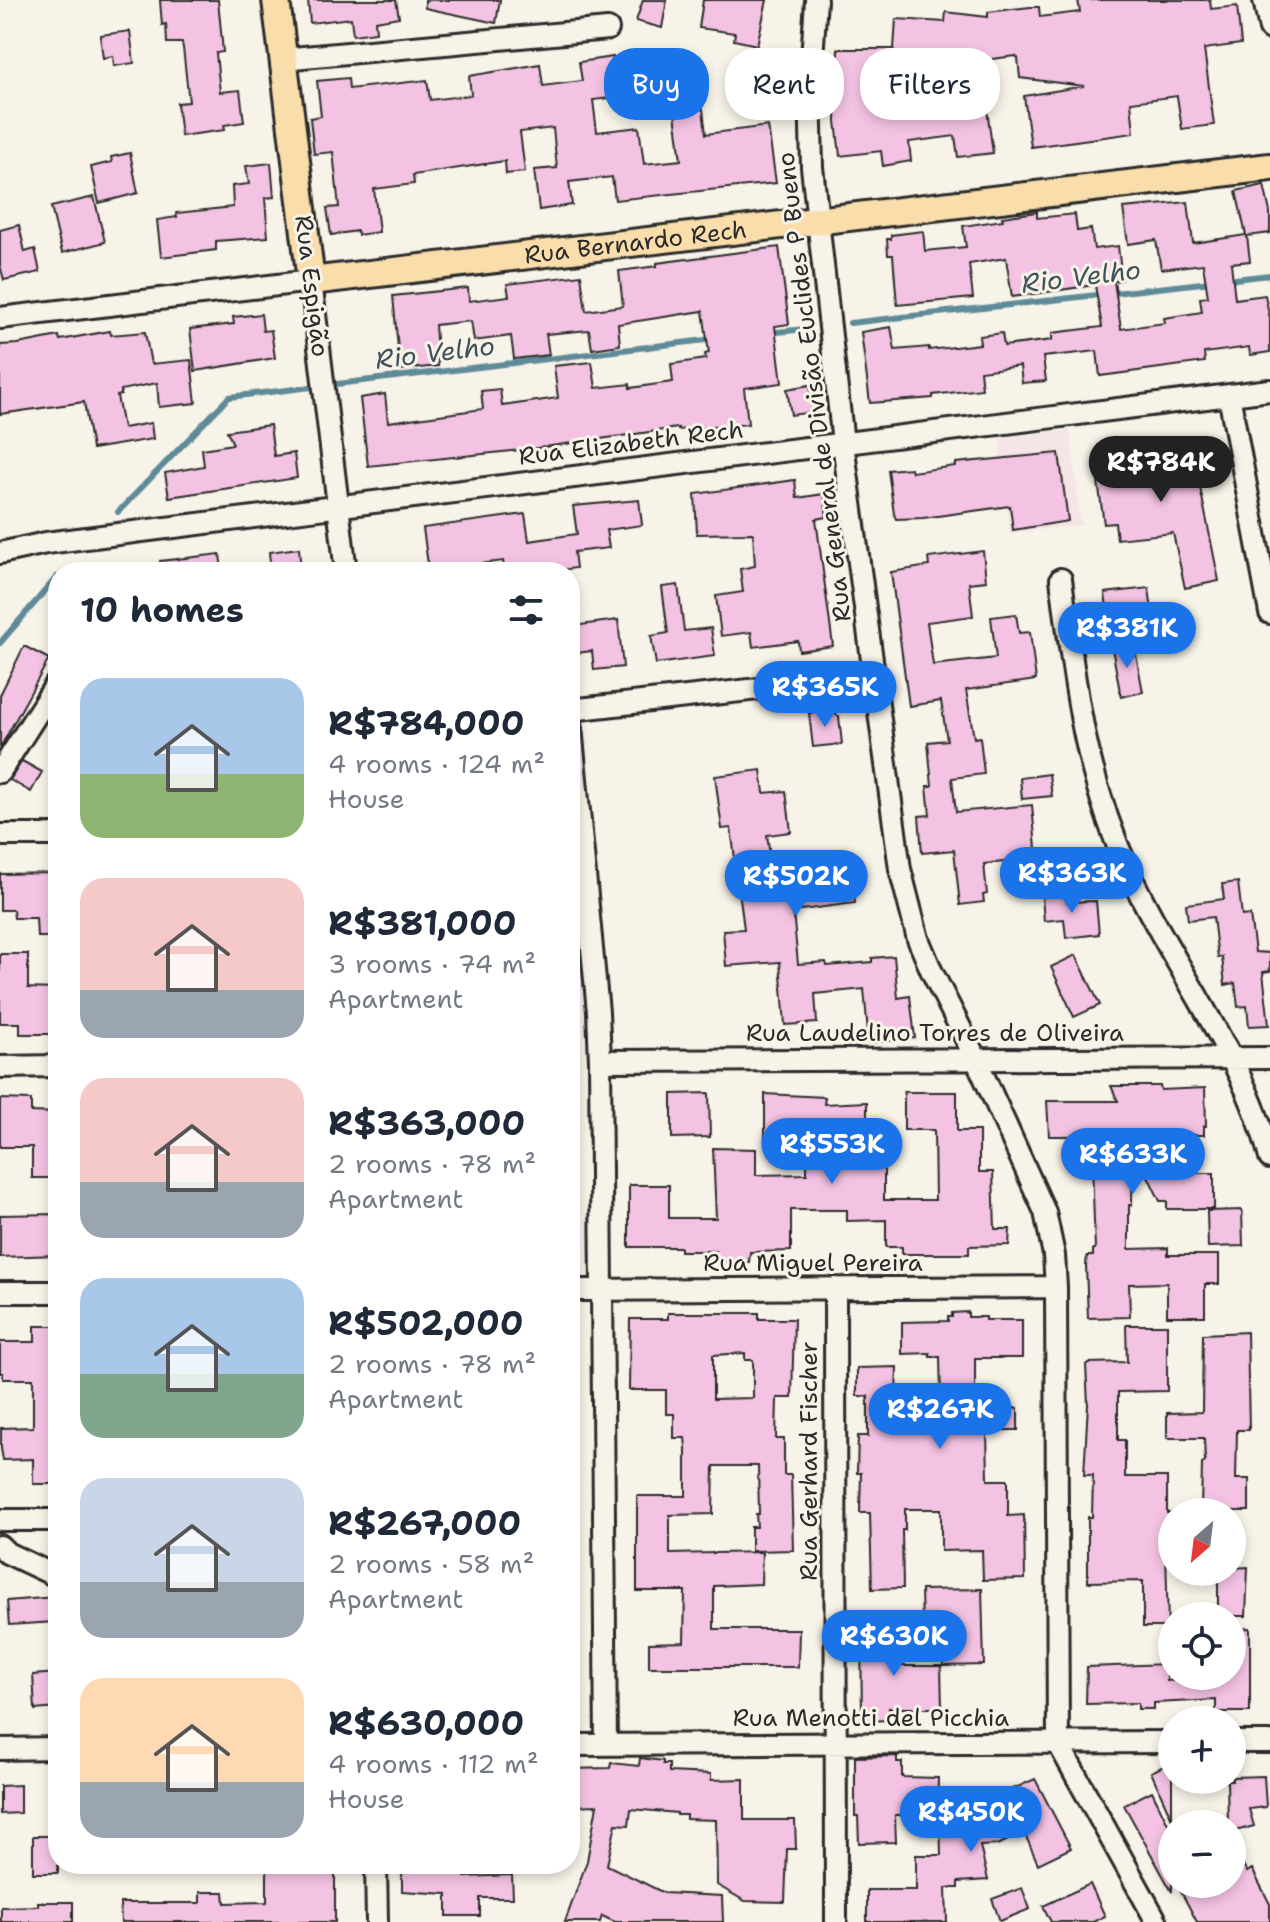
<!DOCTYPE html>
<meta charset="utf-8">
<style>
:root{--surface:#fff;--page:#f6f6f7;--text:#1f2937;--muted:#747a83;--accent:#1a73e8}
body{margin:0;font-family:"Shantell Sans",sans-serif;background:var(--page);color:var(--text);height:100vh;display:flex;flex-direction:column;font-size:30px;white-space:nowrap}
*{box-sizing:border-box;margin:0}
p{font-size:26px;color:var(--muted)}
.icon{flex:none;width:44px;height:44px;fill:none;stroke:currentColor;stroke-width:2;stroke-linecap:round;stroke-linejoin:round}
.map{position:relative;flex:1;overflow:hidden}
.drawer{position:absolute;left:48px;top:562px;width:532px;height:1312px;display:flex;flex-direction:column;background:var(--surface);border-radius:32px;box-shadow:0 4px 12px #0003}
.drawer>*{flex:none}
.guide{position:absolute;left:604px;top:48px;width:546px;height:72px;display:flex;gap:16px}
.needle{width:52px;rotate:208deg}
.fabs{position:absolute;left:1158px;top:1498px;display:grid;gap:16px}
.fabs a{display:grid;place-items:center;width:88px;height:88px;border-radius:50%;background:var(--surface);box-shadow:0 4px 12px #0003;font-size:40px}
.price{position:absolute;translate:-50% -68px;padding:0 18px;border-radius:28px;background:var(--accent);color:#fff;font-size:26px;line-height:52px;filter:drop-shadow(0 2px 4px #0008)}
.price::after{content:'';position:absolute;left:50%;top:48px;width:24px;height:18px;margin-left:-12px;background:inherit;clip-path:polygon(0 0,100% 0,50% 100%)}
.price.selected{background:#222;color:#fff}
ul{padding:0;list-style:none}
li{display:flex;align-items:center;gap:24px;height:200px;padding:0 32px}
li span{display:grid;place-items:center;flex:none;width:224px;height:160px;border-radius:24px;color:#555}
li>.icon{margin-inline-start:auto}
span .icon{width:96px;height:96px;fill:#fffc;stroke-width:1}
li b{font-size:34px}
h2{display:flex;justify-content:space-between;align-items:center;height:96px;padding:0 32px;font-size:34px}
.tag{padding:0 28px;border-radius:32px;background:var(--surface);box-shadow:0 4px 12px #0003;font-size:28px;line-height:72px}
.tag.selected{background:var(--accent);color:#fff}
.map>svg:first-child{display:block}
.built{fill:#f6e5e7}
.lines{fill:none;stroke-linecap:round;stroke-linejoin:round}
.stream{stroke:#5e8b98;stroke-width:6}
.building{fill:#f4c3e4;stroke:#2b2b2b;stroke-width:2;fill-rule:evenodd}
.minor-casing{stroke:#2b2b2b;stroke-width:26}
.major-casing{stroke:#2b2b2b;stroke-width:32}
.minor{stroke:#f7f3e8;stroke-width:20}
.major{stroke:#f9deab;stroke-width:26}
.labels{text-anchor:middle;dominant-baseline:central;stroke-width:6;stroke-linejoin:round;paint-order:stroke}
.street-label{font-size:24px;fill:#2b2b2b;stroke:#f7f3e8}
.water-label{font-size:26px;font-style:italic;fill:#405358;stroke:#f7f3e8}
</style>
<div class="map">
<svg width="1270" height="1922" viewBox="0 0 1270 1922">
<rect width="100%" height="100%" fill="#f7f3e8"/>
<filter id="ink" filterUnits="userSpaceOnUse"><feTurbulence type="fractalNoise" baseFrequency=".0125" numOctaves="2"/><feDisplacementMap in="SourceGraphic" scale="16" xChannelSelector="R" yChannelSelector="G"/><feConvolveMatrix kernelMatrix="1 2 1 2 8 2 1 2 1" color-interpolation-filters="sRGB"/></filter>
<g filter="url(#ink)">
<path class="built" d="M1070,430L1081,525L1010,533L999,438Z"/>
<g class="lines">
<path class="stream" d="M1226,280L1270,275
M850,323L1211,282
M768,333L805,329
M118,512L229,397L714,339
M0,643L57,577"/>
</g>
<path class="building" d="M160,0H218L223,52L216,53L220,92L240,90L244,122L224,125L225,130L181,136L177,103L189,102L183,48L182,43H167L166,24L162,25Z
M308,0H396L399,17L375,21L376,32L353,35L351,18L310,23Z
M425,0H500L496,23L425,8Z
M643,0H667L662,28L636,21Z
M703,0H767L757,45L734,40L735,33L699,28Z
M1078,0H1210L1211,9L1237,6L1241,44L1204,49L1214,125L1182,129L1177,96L1131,102L1134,133L1031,147L1024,96L1084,86L1020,78L1018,58L1015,56L977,61L976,72L943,67L948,107L986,102L993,153L958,157L955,136L909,142L911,161L883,166L881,151L840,156L836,121L838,49H894L896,19L945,22L946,12L988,17V12L1030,7H1039L1040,17L1080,12Z
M130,31L134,63L114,66L113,56L103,58L100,35Z
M613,57L614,68L646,65L651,105L627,107L625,96L593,100L597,132L639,127L644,164L681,160L675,113L703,109L706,134L768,126L776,183L615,200L612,177L569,182L572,205L539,210L534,170L557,168L553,128L520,132L525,172L506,174L505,161L413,175L414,184L374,189L379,232L358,235L357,231L331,235L327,208L339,207L333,152L314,154L310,118L321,116L317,81L348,78L349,89L427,80L430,100L471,95L469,76L540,64L543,86L582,81L579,62Z
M130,153L138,193L99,203L91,167L112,162L111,157Z
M271,163L274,197L265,198L268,237L216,241V250L161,257L157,220L177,217L176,213L233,207L232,186L249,184L246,166Z
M1264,185L1270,212V233L1247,236L1250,261L1231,263L1235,299L1265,295L1270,319V352L1250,355L1249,347L1204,353L1205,362L1100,376L1097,351L1043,357L1046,381L1022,383L1020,366L980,371L982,389L933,395V398L870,403L861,332L891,327L895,350L929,347V350L980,344L979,336L1002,333L1004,346L1052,340V333L1102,327L1095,285L1012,297L1006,258L969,264L973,298L897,305L893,255H888L887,239H891V235L923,231L925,251L966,247L963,226L1003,220L1002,217L1037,212V218L1075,214L1077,231L1091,229L1094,249L1118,246L1122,280L1114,281L1121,329L1165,323L1164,318L1202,312L1200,298L1208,297L1203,264L1161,269L1156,240L1128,244L1123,208L1188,202L1193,243L1246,235L1236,191Z
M94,197L105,242L62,253L51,207Z
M19,225L25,252L35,249L40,272L4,280L0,265V230Z
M779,247L789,324L775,326L782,383L744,388L748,424L678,430V428L530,449L368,466L360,398L385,394L388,422L483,409L481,391L500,389L502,406L558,398L554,366L592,362L596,388L630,384V388L673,382L671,364L706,359L705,354L709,353L703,311L618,324L620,345L592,349L589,330L546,334L549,355L514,359L511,336L474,341L471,321L435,325L438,366L400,370L393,296L468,288L469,301L509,296L507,284L581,275L586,311L623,306L619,271L657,266V263Z
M261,314L263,331L271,330L275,358L195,371L190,329L234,324L233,317Z
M110,331L111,335L145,332L151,364L191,360L196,403L159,407L157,383L121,390V395L117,396L123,428L151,423L153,439L92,449L84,402L0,414V345L18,344L59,336L60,340Z
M810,385L814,412L791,415L787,389Z
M270,425L274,456L294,453L297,478L169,497L165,473L204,466L202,449L233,444L227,431Z
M1190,438L1219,581L1185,588L1173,533L1117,539L1115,523L1104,524L1095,460L1157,452L1156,445Z
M1059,453L1068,521L1013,530L1010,506L923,518L896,519L894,514L888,470L911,468L912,472L956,466V463Z
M795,480L797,498L824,494L827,517L816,519L833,646L799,651L798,641L753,647L751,632L721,636L716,596L743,592L740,569L755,566L753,533L697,534L695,494Z
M639,500L642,525L606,530L609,548L574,552L576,568L546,572L545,569L505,572L503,561L463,566L464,572H429L423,528L525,514L529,541L577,534L573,506Z
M299,548L301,572H271L269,552Z
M983,551L986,581L969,583L973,616L927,622L933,665L996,658L991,617L1016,614L1019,633L1030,632L1036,680L966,690L974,738L980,737L984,774L952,778L956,812L1032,805L1037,859L984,864L987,894L983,895L984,902L960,905L954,850L922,853L919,816L930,815L927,786H932L928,742L947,740L941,701L909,706L891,572L929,566L928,558Z
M220,554L222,572H161L160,561Z
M678,585L684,631L711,628L715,656L656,664L651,636L668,633L662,587Z
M1149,588L1152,611L1108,616L1105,593Z
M618,620L623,667L594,670L592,651L577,653L573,626Z
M1134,644L1143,692L1121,697L1112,648Z
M24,646L49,659L0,748V695Z
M830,710L839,717L842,744L813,747L809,713Z
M22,761L42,772L31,792L10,780Z
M761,770L764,793L786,791L791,832L767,835L776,897L806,894V885L853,880L855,903L793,911L798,964L826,962L827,966L872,962V958L894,956L898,998L910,996L915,1038L869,1043L864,989L815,994L817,1023L785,1025L780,962L726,966L723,930L744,929L731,828L722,829L715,776Z
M1049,774L1052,796L1022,799L1020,778Z
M1044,869L1047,889L1025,892L1023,871Z
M58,873V937H37L36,918H14L13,910H0V874Z
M1238,882L1242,916L1250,915L1255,952L1270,953V971L1263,972L1269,1025L1249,1026L1247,1006L1238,1007L1235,983L1225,985L1222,957L1218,958L1213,917L1188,920L1186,904L1224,899L1222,884Z
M1066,895L1067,902L1096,901L1099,934L1066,938L1064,919L1044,921L1042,897Z
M0,954H28V988L55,989V1003H58V1034H20V1023H0Z
M1076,955L1100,1005L1074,1017L1051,967Z
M1111,1086H1160L1161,1090L1205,1088L1206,1126H1204V1135H1142L1143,1165L1133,1145L1132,1205H1129V1249L1168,1248V1255H1219V1284H1205V1316H1167V1283L1129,1284L1130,1317L1088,1318L1086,1265L1087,1256H1093V1249H1095L1091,1136H1049L1047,1101H1118Z
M904,1092H957V1131H979V1172H993L995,1229H1010L1009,1245L969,1246V1254H902V1247H886V1220L847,1221V1210H791V1251L750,1252L749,1262H716V1251H680V1247H629V1185H669V1218H716L713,1148L756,1149V1175L807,1174V1141H765V1094L825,1097L824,1104L867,1102V1151H884V1200H935L934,1130H904Z
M709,1093L710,1137L672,1138V1094Z
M0,1099L31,1100V1112L58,1113V1156L53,1157V1178H32V1147H0Z
M1184,1173H1214V1209H1167V1201H1160L1147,1174Z
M1242,1210L1243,1246L1208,1247L1207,1211Z
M58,1214V1255L0,1257V1215Z
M968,1312V1317H986V1320H1022V1358H975V1397H981L982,1408H1018V1430H987L988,1480H1008V1516L1024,1515L1025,1579L983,1580L982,1550L941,1551V1509H905V1530H902L903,1588L872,1589L870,1513H860L861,1473H857L858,1436H868V1396H857V1368L897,1367L896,1397H941L940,1357H930V1353L902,1354V1322L948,1321V1317H952V1313Z
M668,1313H759V1319H794L792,1398H777L776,1439H784V1475H791L793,1550L751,1551V1527H757L756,1514H759L758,1466H714L713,1514L670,1515V1554L762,1552L761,1584L714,1586V1629H799L798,1667H649V1643L684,1642L685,1591H637V1496H686V1447L685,1438H674V1414H666V1390H629L630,1319H668ZM745,1353V1360H753V1398L713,1399V1355Z
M1126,1325H1167V1391L1118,1392V1440H1125V1477H1167V1513H1172V1552H1166L1168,1627H1143V1581L1088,1582V1517H1092L1093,1475H1084L1088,1404L1086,1365L1088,1363L1127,1362Z
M35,1326H58V1484H33V1459L3,1460L1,1449V1428L33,1427V1379H3V1373H0V1342H35Z
M1247,1332L1249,1430H1237L1236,1479H1249V1511H1201L1202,1464L1205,1462L1204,1438H1167V1413L1202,1412L1203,1334Z
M1248,1567L1246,1616H1218V1572H1232V1568Z
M982,1589L984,1665L943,1666L942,1628L922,1627L921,1590Z
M54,1597L55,1622L9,1625L7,1601Z
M861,1628H898L899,1666H941L942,1708H889L890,1720L862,1721Z
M1250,1628V1712H1216V1700L1154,1703V1709H1138V1703L1086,1704L1087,1667L1167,1664V1681L1232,1676V1629Z
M58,1673V1708L35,1710L33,1675Z
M897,1756V1762H902V1777L938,1778L937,1815H895L896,1842L859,1843L858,1816H855V1757Z
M640,1758L663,1761V1764H669V1772L711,1774V1780L744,1779V1820H795L796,1849H787L785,1902L745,1901L717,1885L716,1820L686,1819V1815H677V1813L631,1809L629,1825L616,1824L607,1865L664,1893L722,1896L723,1922H615L602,1916L600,1922H565L587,1861L597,1805L570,1806V1769L610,1768L611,1763L639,1766Z
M1172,1762V1819L1151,1772Z
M1264,1776L1266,1807L1249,1809L1254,1826L1232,1832V1824H1228L1227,1780H1232V1777Z
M1035,1779L1071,1848L1038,1864L1024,1832L998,1845L980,1846L988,1880L958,1882V1888H946L947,1922H867V1890H916V1855H941L940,1816L982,1815L984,1796L1002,1794Z
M20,1785V1813L0,1814V1786Z
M1152,1791L1172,1832V1892L1124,1805Z
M33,1836H58V1873H33Z
M1232,1844L1247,1872L1252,1869L1270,1904V1922H1197L1177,1884H1232Z
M402,1864L465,1865V1877L512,1875L513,1898H480V1916H447V1894L402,1891Z
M335,1865V1922H121L120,1903H200V1892H224L225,1903L267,1902V1867Z
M1090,1884L1105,1916L1093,1922H1051L1043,1906Z
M1022,1888L1030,1909L1000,1921L992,1899Z
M38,1902H73V1922H1V1907L38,1906Z"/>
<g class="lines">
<defs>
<path id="minor" d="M816,0L810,87L812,167L843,443L900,869L918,939L932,972L976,1059L1045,1212L1054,1255L1056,1287L1058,1743L1157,1922
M1264,0L1270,29
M282,59L608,29
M0,318L311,281L346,572
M1229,395L1270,613
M0,553L46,543L1270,390
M1061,579C1075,685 1084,775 1130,874C1174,969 1244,1055 1270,1158
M570,710L875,676
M570,716L598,1012L600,1061L606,1745
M0,772L58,681
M0,835H58
M600,1061L1270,1058
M0,1067L58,1066
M835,1288L836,1922
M570,1290L1056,1287
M0,1292H58
M0,1520H58
M0,1546L7,1553L58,1577
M1232,1742H1270
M570,1745L1172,1742
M0,1749L58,1748
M376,1864L377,1922"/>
<g id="major">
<path id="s1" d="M276,0L311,281L1270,167"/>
</g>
</defs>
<use href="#minor" class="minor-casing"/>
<use href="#major" class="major-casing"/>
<use href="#minor" class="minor"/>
<use href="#major" class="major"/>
</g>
</g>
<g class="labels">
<g class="street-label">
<text stroke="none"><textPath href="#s1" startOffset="610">Rua Bernardo Rech</textPath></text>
<text transform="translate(312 286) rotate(83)">Rua Espigão</text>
<text transform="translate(814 387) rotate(-97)">Rua General de Divisão Euclides P Bueno</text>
<text transform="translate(631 443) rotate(-7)">Rua Elizabeth Rech</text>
<text x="935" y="1033">Rua Laudelino Torres de Oliveira</text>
<text x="813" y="1263">Rua Miguel Pereira</text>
<text transform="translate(809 1461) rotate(-90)">Rua Gerhard Fischer</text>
<text x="871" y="1718">Rua Menotti del Picchia</text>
</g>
<g class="water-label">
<text transform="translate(1081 276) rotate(-7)">Rio Velho</text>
<text transform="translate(435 352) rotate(-7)">Rio Velho</text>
</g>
</g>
</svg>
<div class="fabs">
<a><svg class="needle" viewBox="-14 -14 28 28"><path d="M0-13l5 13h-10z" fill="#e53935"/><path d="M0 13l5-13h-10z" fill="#747a83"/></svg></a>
<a><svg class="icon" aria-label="locate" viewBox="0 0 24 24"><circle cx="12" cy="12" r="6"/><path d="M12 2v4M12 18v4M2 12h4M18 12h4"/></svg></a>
<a>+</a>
<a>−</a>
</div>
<b class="price selected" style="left:1161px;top:504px">R$784K</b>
<b class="price" style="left:1127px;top:670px">R$381K</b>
<b class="price" style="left:825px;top:729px">R$365K</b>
<b class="price" style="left:1072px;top:915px">R$363K</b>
<b class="price" style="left:796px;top:918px">R$502K</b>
<b class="price" style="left:832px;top:1186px">R$553K</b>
<b class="price" style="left:1133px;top:1196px">R$633K</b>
<b class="price" style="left:940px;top:1451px">R$267K</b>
<b class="price" style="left:894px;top:1678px">R$630K</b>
<b class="price" style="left:971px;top:1854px">R$450K</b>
<div class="guide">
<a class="tag selected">Buy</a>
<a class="tag">Rent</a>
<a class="tag">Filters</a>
</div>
<section class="drawer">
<h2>10 homes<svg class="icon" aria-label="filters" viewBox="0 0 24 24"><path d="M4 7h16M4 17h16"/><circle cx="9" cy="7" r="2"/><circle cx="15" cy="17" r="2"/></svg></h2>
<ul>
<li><span style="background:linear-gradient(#a9c7e8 60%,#8fb573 0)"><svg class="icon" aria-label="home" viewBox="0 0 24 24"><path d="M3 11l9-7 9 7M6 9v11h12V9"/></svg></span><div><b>R$784,000</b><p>4 rooms · 124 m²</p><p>House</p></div></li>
<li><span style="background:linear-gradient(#f6c9c9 70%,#9aa5b1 0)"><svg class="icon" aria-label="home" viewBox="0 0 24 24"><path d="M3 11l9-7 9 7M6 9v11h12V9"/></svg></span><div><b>R$381,000</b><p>3 rooms · 74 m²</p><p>Apartment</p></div></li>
<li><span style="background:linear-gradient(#f6c9c9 65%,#9aa5b1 0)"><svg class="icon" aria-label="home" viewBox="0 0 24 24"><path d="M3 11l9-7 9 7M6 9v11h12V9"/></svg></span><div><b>R$363,000</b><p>2 rooms · 78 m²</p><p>Apartment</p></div></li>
<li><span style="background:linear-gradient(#a9c7e8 60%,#7fa58c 0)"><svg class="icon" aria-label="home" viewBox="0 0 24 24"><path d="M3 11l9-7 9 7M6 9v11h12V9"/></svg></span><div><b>R$502,000</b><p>2 rooms · 78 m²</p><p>Apartment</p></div></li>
<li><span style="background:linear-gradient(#c9d6e8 65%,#9aa5b1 0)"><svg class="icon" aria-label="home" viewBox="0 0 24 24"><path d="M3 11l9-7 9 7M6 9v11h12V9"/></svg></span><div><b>R$267,000</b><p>2 rooms · 58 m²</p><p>Apartment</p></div></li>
<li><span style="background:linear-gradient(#ffd9b3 65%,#9aa5b1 0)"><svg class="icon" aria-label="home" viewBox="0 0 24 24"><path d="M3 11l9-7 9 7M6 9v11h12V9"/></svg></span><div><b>R$630,000</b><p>4 rooms · 112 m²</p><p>House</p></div></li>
</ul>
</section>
</div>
